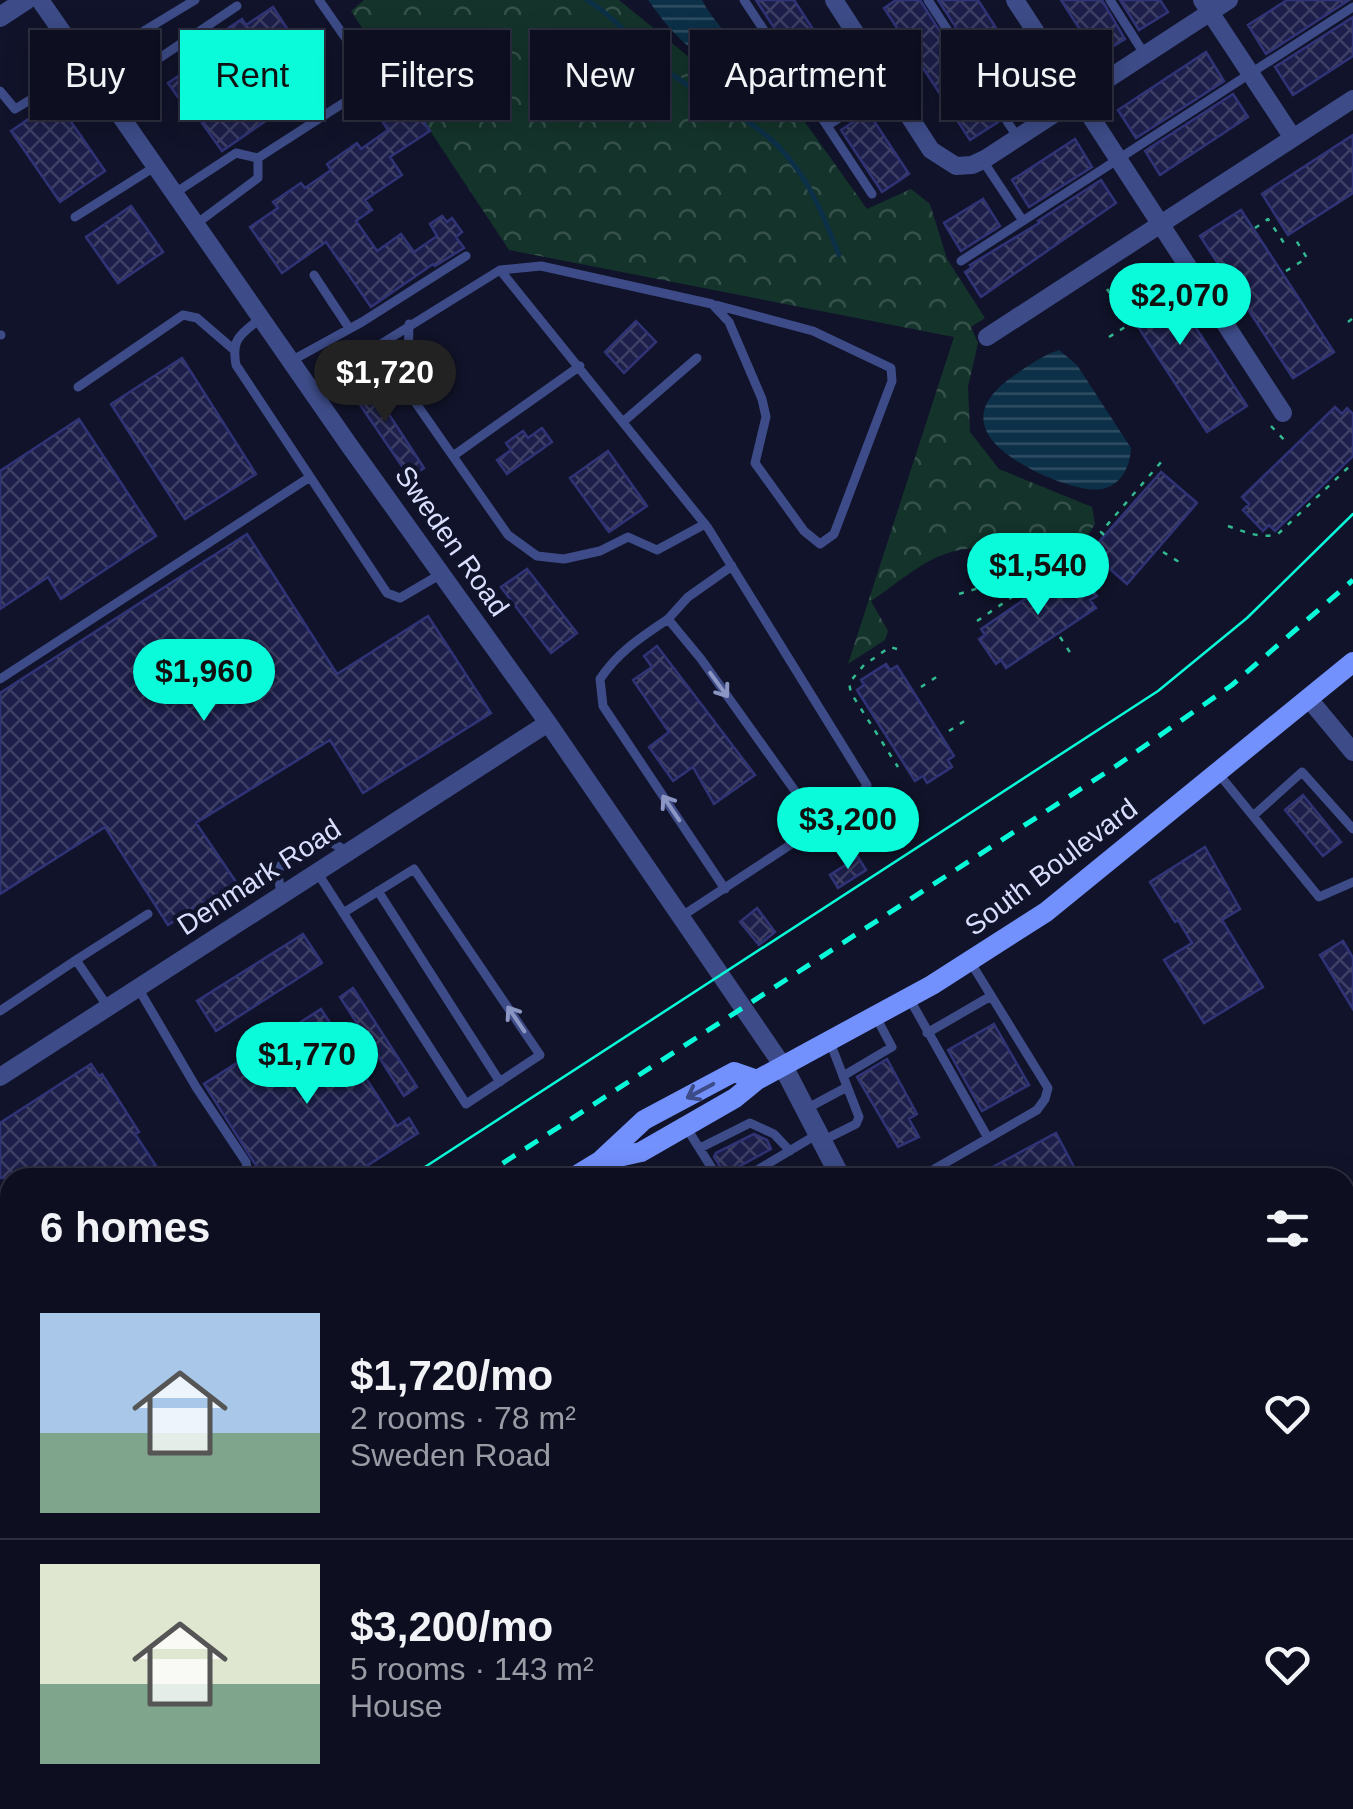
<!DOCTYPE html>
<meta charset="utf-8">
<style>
:root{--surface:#0d0e20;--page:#161729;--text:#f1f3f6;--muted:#9a9ca5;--line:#2d2e3e;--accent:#0afbd9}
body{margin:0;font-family:Arial,sans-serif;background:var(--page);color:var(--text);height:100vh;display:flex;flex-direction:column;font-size:38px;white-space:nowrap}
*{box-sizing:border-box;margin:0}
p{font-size:32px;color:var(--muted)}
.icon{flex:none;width:55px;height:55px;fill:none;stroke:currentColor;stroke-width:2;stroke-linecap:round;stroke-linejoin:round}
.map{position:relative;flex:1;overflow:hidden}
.drawer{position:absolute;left:0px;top:1168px;width:1355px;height:642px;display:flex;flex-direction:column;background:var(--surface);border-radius:30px 30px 0 0;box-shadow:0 5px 25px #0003,0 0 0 2px var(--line)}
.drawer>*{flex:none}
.top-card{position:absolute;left:30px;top:30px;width:1295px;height:90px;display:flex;gap:20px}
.price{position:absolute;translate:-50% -85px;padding:0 22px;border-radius:35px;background:var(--accent);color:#111;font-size:32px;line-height:65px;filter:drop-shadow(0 2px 5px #0008)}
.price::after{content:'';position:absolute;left:50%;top:60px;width:30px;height:22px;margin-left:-15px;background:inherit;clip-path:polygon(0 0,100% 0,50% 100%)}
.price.active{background:#222;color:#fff}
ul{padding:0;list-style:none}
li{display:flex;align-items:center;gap:30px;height:250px;padding:0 40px}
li+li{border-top:2px solid var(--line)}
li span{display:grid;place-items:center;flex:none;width:280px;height:200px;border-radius:0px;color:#555}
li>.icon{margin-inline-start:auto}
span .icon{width:120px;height:120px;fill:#fffc;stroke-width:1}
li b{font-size:42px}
h2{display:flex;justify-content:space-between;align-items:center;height:120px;padding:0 40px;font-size:42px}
.pill{padding:0 35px;border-radius:0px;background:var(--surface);box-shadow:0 5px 25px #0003,0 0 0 2px var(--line);font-size:35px;line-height:90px}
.pill.active{background:var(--accent);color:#111}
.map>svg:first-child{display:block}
.forest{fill:url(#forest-crowns)}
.water{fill:url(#water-rules)}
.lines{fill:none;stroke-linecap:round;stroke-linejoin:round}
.stream{stroke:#0c3048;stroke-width:5}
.building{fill:url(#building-cross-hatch);stroke:#303376;stroke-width:2.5}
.path{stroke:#32ba91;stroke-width:2.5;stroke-dasharray:5 8;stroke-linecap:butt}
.service{stroke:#3d4c88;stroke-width:9}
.minor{stroke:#3d4c88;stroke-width:18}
.tertiary{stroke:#3d4c88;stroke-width:20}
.secondary{stroke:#7391fd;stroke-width:20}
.tram{stroke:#0afbd9;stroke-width:2.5}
.rail{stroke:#0afbd9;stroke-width:5;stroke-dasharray:15 12;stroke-linecap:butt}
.oneway{stroke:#8c96c3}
.oneway2{stroke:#3d4c89}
.labels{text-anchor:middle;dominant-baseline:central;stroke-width:9;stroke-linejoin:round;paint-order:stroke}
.street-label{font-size:28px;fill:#dadffe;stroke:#11132a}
</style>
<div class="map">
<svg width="1353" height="1809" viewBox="0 0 1353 1809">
<defs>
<pattern id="forest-crowns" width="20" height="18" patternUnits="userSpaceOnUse" patternTransform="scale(2.5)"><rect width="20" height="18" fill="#14342b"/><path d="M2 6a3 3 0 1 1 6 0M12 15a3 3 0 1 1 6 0" fill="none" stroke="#36514b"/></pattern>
<pattern id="water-rules" width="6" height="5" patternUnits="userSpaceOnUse" patternTransform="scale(2.5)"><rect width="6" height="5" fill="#0c3048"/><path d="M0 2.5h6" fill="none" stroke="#2f4e63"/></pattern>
<pattern id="building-cross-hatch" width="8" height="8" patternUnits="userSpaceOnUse" patternTransform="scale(2.5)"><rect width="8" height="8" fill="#1d1f4a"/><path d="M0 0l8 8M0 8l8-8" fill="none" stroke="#3d3f65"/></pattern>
</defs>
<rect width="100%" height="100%" fill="#11132a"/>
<path class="forest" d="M364,0H619L706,71L777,83L867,209L911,189L930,204L947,259L985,318L971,327L978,343L968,387L970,432L999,469L1092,507L1095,524L1079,549C1032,551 982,538 937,557C915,567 892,587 871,601L888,631L885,640L848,664L954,337L509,250L351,11Z"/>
<path class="water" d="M648,0H702C712,21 732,36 742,58L737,64C697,66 669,29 648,0Z
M1059,350L1077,365L1131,448C1130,466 1122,485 1102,489C1087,492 1063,483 1050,478C1001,457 950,421 1012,377C1028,366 1041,356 1059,350Z
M609,1800H712L724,1809H610Z"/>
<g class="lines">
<path class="stream" d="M587,0C619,20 640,49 669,72C700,96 737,111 767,136C804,167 822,211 839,255"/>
</g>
<path class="building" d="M756,0H794L854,92L827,109Z
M896,0H920L998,122L970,140L884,8Z
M938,0H978L1040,96L1012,113Z
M1061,0H1102L1125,39L1097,56Z
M1120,0H1160L1168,12L1139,30Z
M1287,0H1349L1266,54L1248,25Z
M273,7L292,36L185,107L168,83L218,49L212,39L242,19L246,25Z
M1353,17V56L1293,95L1275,67Z
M1206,52L1224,81L1136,138L1118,110Z
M254,87L258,94L265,89L276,104L268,109L273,116L222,151L202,123Z
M403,91L430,131L390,157L402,175L365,200L372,210L356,221L377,251L401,234L414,252L437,236L430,224L442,216L447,222L452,218L462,232L456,237L464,248L435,266L433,264L371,307L326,242L282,273L250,227L278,208L273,202L301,183L305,188L331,170L327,164L357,143L361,149L388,130L375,110Z
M1233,94L1248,117L1160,175L1145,151Z
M56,100L105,171L60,202L11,131Z
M868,112L909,174L882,192L841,130Z
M1353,135V193L1288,235L1262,194Z
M1075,139L1092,167L1029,207L1012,180Z
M1101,180L1116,203L981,297L965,272L972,267L970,265L1039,223L1038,221Z
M983,199L1000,226L961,251L944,223Z
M131,206L163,252L118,283L86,237Z
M1241,210L1334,352L1293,378L1200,236Z
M1154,264L1247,406L1207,432L1114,290Z
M636,321L656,342L624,373L605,352Z
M182,358L256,474L185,519L111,404Z
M362,373L424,468L410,478L346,384Z
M1335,407L1342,414L1347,408L1353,414V456L1275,531L1269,525L1263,531L1243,510L1249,504L1242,497Z
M79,419L156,536L61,599L48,577L0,609V471Z
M542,428L552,442L507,474L497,460L511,450L506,443L523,431L528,438Z
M608,451L647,506L609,532L570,478Z
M1161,472L1197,503L1127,584L1090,552Z
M247,534L337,674L428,616L491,713L363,793L330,740L196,823L236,882L168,925L105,827L0,894V693Z
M527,569L577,633L551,653L501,587Z
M1069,569L1074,576L1080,572L1097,596L1090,600L1096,608L1006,668L1001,660L996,664L979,639L985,635L981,629Z
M657,646L755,775L714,804L693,767L673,781L649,747L669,732L633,680L652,667L644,656Z
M886,664L890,670L897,666L954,756L948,760L952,767L927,783L923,776L915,781L857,690L864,685L861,680Z
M1303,795L1341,842L1323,856L1285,810Z
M1205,847L1240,909L1222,920L1263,987L1204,1023L1164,960L1192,943L1178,920L1175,922L1150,882Z
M858,857L866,870L838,888L830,875Z
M757,908L775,932L759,945L740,922Z
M303,934L322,963L216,1031L197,1001Z
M1343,941L1353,958V1009L1320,955Z
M353,988L417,1087L404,1096L340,997Z
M321,1009L397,1126L409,1118L418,1133L348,1178H264L204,1084Z
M994,1024L1029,1085L982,1111L948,1050Z
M887,1059L917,1114L909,1119L919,1137L898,1147L857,1077Z
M91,1064L99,1076L102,1074L139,1132L135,1134L164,1178H0V1123Z
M1056,1133L1074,1167L1069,1170L1072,1178H972Z
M754,1134L767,1140L771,1149L725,1174L714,1157L716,1153Z"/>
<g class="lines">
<path class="path" d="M1255,228L1268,219L1284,243
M1286,271L1307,258L1294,237
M1107,289L1111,295
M1348,322L1353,318
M1109,337L1130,324
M1271,426L1288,444
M1228,526C1245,532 1260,539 1278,534L1353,463
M1104,535L1101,532L1162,461
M1163,552L1184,565
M959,594L1008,579L1035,581
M977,621L1043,576L1049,579
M1060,637L1073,657
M897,649L890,647L864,665L849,683L851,693L898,767
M921,687L941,674
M949,731L969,718"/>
<path class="service" d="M744,0L872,194
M928,0L1018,138
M1110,0L1145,55
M0,91L15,109L195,0
M106,94L237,6
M827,126L889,85
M983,161L1023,221
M175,193L236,153L258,158L376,82L319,0
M75,217L156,166
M196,224L258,178V158
M961,261L1353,7
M500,270L708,528L867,785L857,801L682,916
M314,275L349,328
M261,318C241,334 231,338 236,365L387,593L400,598L441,574
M409,324L408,366L413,399L508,535L537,556L564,559L600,551L628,537L657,550L705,524
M0,335H1
M291,361L362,322L466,256
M78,387L183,315L197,318L233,349
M310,388L500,270L541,266L712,304L729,322L762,399L766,417L755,463L804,531L820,544L834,534L892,381L891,368L813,331L712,304
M624,421L697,358
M453,456L580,366
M668,619L688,597L732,566
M0,679L310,477
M1218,773L1319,897L1353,882
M1253,816L1302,772L1353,829
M317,872L466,1104L540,1055L414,869L343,913
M725,889L603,706L600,679C618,652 641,637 668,619L701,659L820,826
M378,891L500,1082
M281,896L278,872L281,865L323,838L349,852
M76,960L148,914
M138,988L196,1087L246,1162L249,1178
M909,998L988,1138
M0,1011L76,960L108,1007
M927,1033L991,996
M830,1042L843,1076
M806,1109L847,1087
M686,1127L718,1178
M822,1141L856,1124L859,1117L843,1076L892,1047L876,1017
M700,1148L750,1123L774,1134L790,1151
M668,1178L678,1172L681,1178
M744,1178L816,1135
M919,1178L1037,1110L1045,1099L1048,1088L971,963
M0,1646L10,1639
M1345,1669L1353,1680
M1345,1703L1353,1699
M0,1704L10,1697
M1345,1736L1353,1747
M0,1777L10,1770
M0,1797L9,1809
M370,1800L374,1809
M1301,1800L1308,1809
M51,1809L64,1800
M915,1809L918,1800"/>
<path class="minor" d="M40,0L349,445L548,723L783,1066
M834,0L931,150L956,166L972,165L985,159L1229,0
M1015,0L1283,413
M1202,0L1293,138
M987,337L1353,99
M1309,699L1353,752
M0,1077L548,723
M1345,1424L1353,1390
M1345,1497L1353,1510
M466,1809L503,1800"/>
<path class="tertiary" d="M0,17L26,0
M783,1066L841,1178
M0,1541L10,1556
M1012,1809V1800"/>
<path class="secondary" d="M600,1161L641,1152L735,1098L757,1080L932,985L1046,912L1353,662
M572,1178L600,1161L644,1120L734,1072L757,1080
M0,1574L10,1566"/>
<path class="tram" d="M408,1178L1158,691L1247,618L1353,514
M0,1440L10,1434"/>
<path class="rail" d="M480,1178L1116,766L1232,685L1353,580
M0,1487L10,1480"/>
</g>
<defs><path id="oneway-shaft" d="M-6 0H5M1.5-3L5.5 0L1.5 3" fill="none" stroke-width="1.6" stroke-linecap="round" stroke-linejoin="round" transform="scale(2.5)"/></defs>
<g class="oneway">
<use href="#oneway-shaft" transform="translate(719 685) rotate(54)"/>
<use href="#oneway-shaft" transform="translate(671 808) rotate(-124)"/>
<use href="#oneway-shaft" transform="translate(516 1019) rotate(-124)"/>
</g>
<use class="oneway2" href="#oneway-shaft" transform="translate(700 1091) rotate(152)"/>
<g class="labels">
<g class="street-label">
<text transform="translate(452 541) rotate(55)">Sweden Road</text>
<text transform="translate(1051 867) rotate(-37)">South Boulevard</text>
<text transform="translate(259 877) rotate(-33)">Denmark Road</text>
</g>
</g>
</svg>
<b class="price" style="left:1180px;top:348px">$2,070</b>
<b class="price active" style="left:385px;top:425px">$1,720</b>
<b class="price" style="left:1038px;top:618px">$1,540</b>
<b class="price" style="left:204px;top:724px">$1,960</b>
<b class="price" style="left:848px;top:872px">$3,200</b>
<b class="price" style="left:307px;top:1107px">$1,770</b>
<div class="top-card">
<a class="pill">Buy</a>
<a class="pill active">Rent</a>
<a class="pill">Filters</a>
<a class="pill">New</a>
<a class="pill">Apartment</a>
<a class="pill">House</a>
</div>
<section class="drawer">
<h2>6 homes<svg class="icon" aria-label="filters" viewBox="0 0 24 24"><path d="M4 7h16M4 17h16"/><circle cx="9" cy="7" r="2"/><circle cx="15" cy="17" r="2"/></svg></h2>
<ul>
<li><span style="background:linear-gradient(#a9c7e8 60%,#7fa58c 0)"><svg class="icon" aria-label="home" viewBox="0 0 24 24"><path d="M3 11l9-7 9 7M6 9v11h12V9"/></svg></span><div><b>$1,720/mo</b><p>2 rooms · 78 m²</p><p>Sweden Road</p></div><svg class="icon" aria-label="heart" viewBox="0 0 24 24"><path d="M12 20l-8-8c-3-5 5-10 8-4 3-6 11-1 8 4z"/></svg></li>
<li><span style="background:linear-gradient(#dfe7d0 60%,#7fa58c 0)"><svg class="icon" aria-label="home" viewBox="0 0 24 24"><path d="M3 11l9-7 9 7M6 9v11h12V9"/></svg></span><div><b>$3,200/mo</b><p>5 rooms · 143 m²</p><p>House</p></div><svg class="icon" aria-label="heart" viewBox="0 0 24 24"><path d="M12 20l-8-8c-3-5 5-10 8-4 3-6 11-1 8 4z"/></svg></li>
</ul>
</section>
</div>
